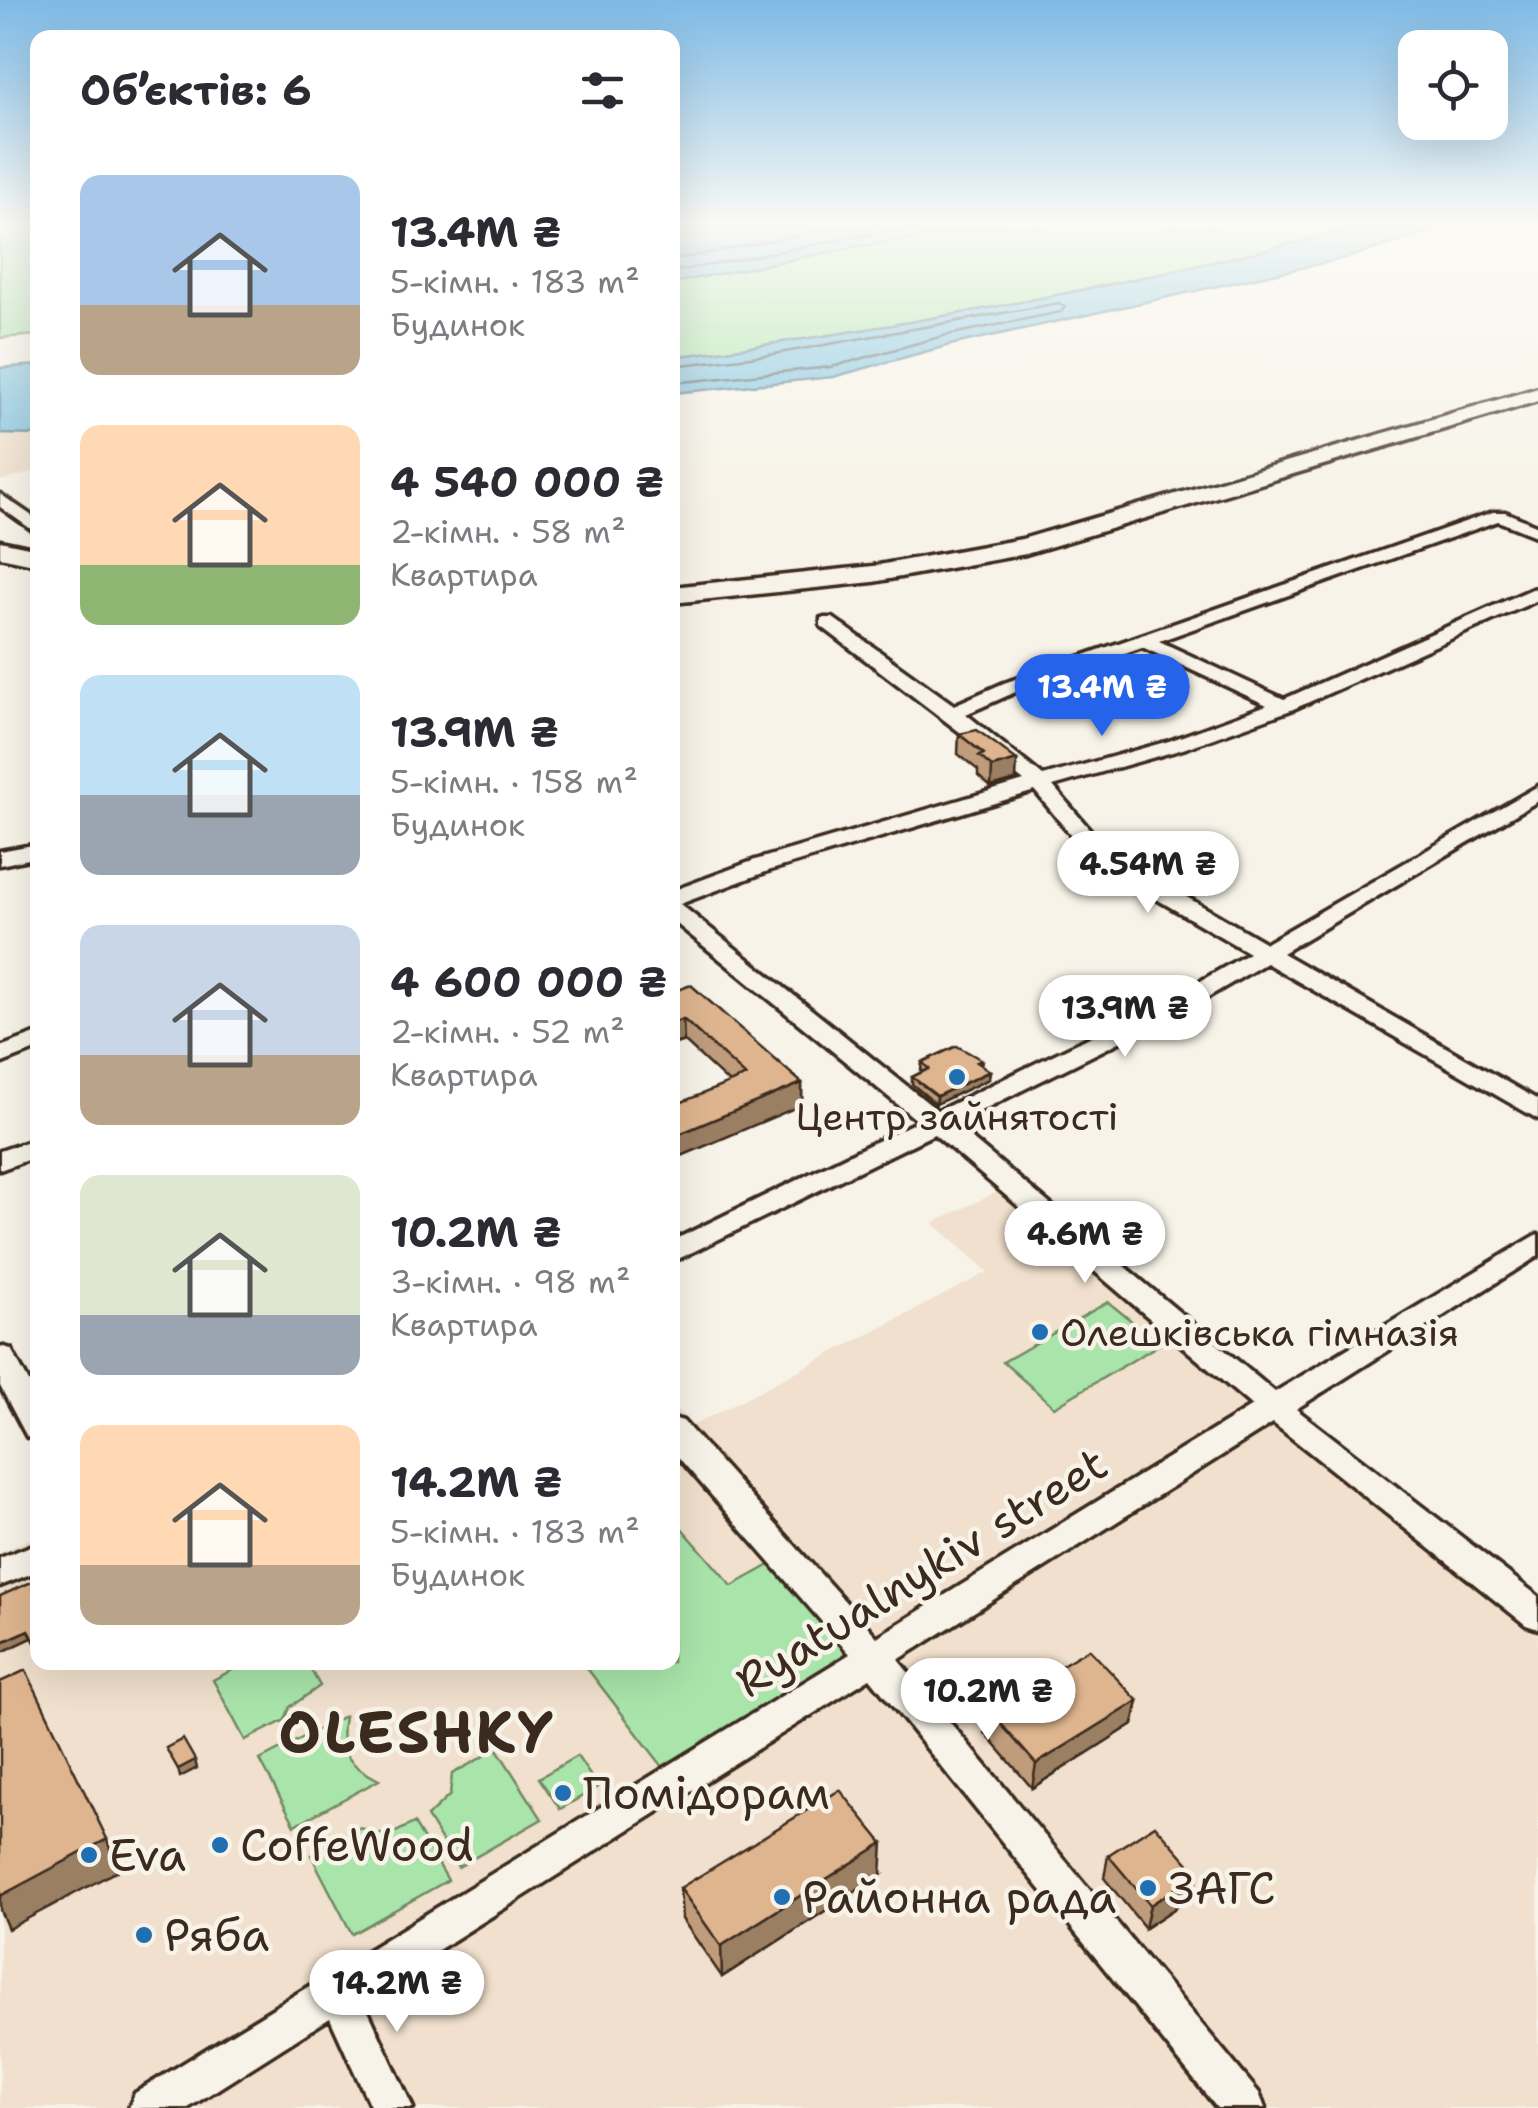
<!DOCTYPE html>
<html lang="uk">
<meta charset="utf-8">
<style>
:root{--surface:#fff;--page:#f2f2f3;--text:#2b2b33;--muted:#7c7c81;--accent:#2563eb}
body{margin:0;font-family:"Shantell Sans",sans-serif;background:var(--page);color:var(--text);height:100vh;display:flex;flex-direction:column;font-size:38px;white-space:nowrap}
*{box-sizing:border-box;margin:0}
p{font-size:32px;color:var(--muted)}
.icon{flex:none;width:55px;height:55px;fill:none;stroke:currentColor;stroke-width:2;stroke-linecap:round;stroke-linejoin:round}
.map{position:relative;flex:1;overflow:hidden}
.details{position:absolute;left:30px;top:30px;width:650px;height:1640px;display:flex;flex-direction:column;background:var(--surface);border-radius:20px;box-shadow:0 10px 40px #0002}
.details>*{flex:none}
.controls{position:absolute;left:1398px;top:30px;display:grid;gap:20px}
.controls a{display:grid;place-items:center;width:110px;height:110px;border-radius:20px;background:var(--surface);box-shadow:0 10px 40px #0002;font-size:50px}
.price{position:absolute;translate:-50% -85px;padding:0 22px;border-radius:35px;background:#fff;color:#222;font-size:32px;line-height:65px;filter:drop-shadow(0 2px 5px #0008)}
.price::after{content:'';position:absolute;left:50%;top:60px;width:30px;height:22px;margin-left:-15px;background:inherit;clip-path:polygon(0 0,100% 0,50% 100%)}
.price.active{background:var(--accent);color:#fff}
ul{padding:0;list-style:none}
li{display:flex;align-items:center;gap:30px;height:250px;padding:0 50px}
li span{display:grid;place-items:center;flex:none;width:280px;height:200px;border-radius:20px;color:#555}
li>.icon{margin-inline-start:auto}
span .icon{width:120px;height:120px;fill:#fffc;stroke-width:1}
li b{font-size:42px}
h2{display:flex;justify-content:space-between;align-items:center;height:120px;padding:0 50px;font-size:42px}
.map>svg:first-child{display:block}
.built{fill:#f0e0cd}
.green{fill:#a9e5ab;stroke:#728864;stroke-width:2.5}
.water{fill:#80c4e1;stroke:#648693;stroke-width:2.5}
.lines{fill:none;stroke-linecap:round;stroke-linejoin:round}
.shore{stroke:#57686c;stroke-width:2.5}
.minor-casing{stroke:#3b2a1e;stroke-width:7}
.highway-casing{stroke:#3b2a1e;stroke-width:7}
.minor{fill:#f7f3e8;fill-rule:evenodd}
.highway{fill:#f7f3e8;fill-rule:evenodd}
.wall{fill:#bf9c7b;stroke:#3b2a1e;stroke-width:2.5}
.shaded-wall{fill:#9b7f64;stroke:#3b2a1e;stroke-width:2.5}
.building{fill:#deb58f;stroke:#3b2a1e;stroke-width:2.5}
.poi-dot{fill:#1f6fb2;stroke:#f7f3e8;stroke-width:4}
.labels{text-anchor:middle;dominant-baseline:central;stroke-width:9;stroke-linejoin:round;paint-order:stroke}
.poi-label{font-size:38px;fill:#3b2a1e;stroke:#f7f3e8}
.near-street-label{font-size:45px;fill:#3b2a1e;stroke:#f7f3e8}
.near-poi-label{font-size:45px;fill:#3b2a1e;stroke:#f7f3e8;text-anchor:start}
.near-district-label{font-size:58px;font-weight:bold;letter-spacing:2.5px;fill:#3b2a1e;stroke:#f7f3e8}
</style>
<div class="map">
<svg width="1538" height="2108" viewBox="0 0 1538 2108">
<rect width="100%" height="100%" fill="#f7f3e8"/>
<filter id="ink" filterUnits="userSpaceOnUse"><feTurbulence type="fractalNoise" baseFrequency=".01" numOctaves="2"/><feDisplacementMap in="SourceGraphic" scale="20" xChannelSelector="R" yChannelSelector="G"/><feConvolveMatrix kernelMatrix="1 2 1 2 8 2 1 2 1" color-interpolation-filters="sRGB"/></filter>
<g filter="url(#ink)">
<path class="built" d="M0,435L37,436V471L0,481Z
M1024,1179L1279,1393L1538,1596V2108H0V1553L37,1535L38,1662H672L673,1405L692,1426L988,1272L933,1223Z"/>
<path class="green" d="M0,226H37V335L0,338Z
M672,226H1364C1138,283 905,328 673,357Z
M1108,1302L1160,1344L1054,1407L1003,1362Z
M673,1518L732,1586L777,1561L856,1650L663,1767L583,1663L672,1662Z
M248,1662L307,1663L320,1686L290,1707L285,1720L245,1740L213,1680Z
M344,1716C338,1753 347,1764 379,1780L295,1825L260,1760Z
M497,1749L542,1819L458,1867L427,1817L450,1795L452,1774Z
M577,1756L598,1787L560,1809L539,1778Z
M414,1823L448,1880L352,1934L311,1855L360,1828L388,1836Z"/>
<path class="water" d="M673,226H1014L861,246L673,283Z
M1364,226H1451L1346,258L950,345L833,377L673,393V357C905,328 1138,283 1364,226Z
M37,365V435L0,434V368Z"/>
<g class="lines">
<path class="shore" d="M672,260L846,226
M672,272L859,236L937,226
M672,366L768,355L1059,303L1065,307L1061,312L947,335L831,367L672,383"/>
<defs>
<path id="minor" d="M0,494L38,520V534L0,507Z
M1493,512H1505L1538,526V537L1498,521L1159,641L1284,699L1532,589L1538,588V600L1291,710L1183,749L1053,786L1109,852L1266,943L1538,786V801L1282,953L1538,1100V1119L1266,963L1196,1004L954,1124L1275,1392L1538,1234V1256L1296,1409L1538,1596V1629L1526,1625L1273,1423L898,1660L1259,2093L1265,2108H1217L870,1678L362,1998L413,2108H371L330,2018L188,2108H129L135,2093L850,1654L672,1450V1418L683,1421L877,1637L1252,1406L934,1134L672,1262V1241L918,1121L672,920V891L755,860L1024,781L821,626V618H833L954,705L1004,683ZM1142,647L1267,705L1169,741L1043,776L966,714L1018,691ZM1035,791L1093,862L1249,953L1178,994L938,1111L680,904L771,870Z
M38,844V857L0,865V851Z
M38,1033V1049L0,1064V1047Z
M38,1138V1156L0,1170V1151Z
M0,1346L11,1349L38,1399V1440L27,1437L0,1386Z
M38,1543V1571L0,1586V1558Z"/>
<path id="highway" d="M1538,388V401L1026,554L873,582L672,603V587L873,566L1022,539Z
M0,541L38,549V565L0,557Z"/>
</defs>
<use href="#minor" class="minor-casing"/>
<use href="#highway" class="highway-casing"/>
<use href="#minor" class="minor"/>
<use href="#highway" class="highway"/>
</g>
<path class="wall" d="M959,734L1016,780L991,787L978,776V770L958,754Z
M672,992L802,1083V1105L729,1083L684,1041L672,1045Z
M982,1060L981,1065L989,1079L936,1104L912,1084V1077L923,1071L921,1070L922,1062Z
M1138,1701L1133,1724L1032,1788L985,1733L988,1709Z
M1108,1855L1192,1897L1145,1928L1104,1878Z
M881,1875L722,1977L682,1919L680,1888Z"/>
<path class="shaded-wall" d="M1017,760L1016,780L991,787L992,767Z
M683,1019L684,1041L672,1045V1023Z
M990,1071L989,1079L936,1104L937,1096Z
M802,1083V1105L672,1160V1137Z
M29,1630L32,1638L0,1653V1643Z
M1138,1701L1133,1724L1032,1788L1036,1764Z
M195,1760L197,1768L180,1777L178,1769Z
M107,1839L117,1871L8,1929L0,1910V1896Z
M883,1843L881,1875L722,1977L721,1946Z
M1198,1874L1192,1897L1145,1928L1150,1905Z"/>
<path class="building" d="M977,730L1017,760L992,767L979,756L984,754L959,734Z
M691,985L802,1083L672,1137V1106L746,1076L683,1019L672,1023V992Z
M957,1046L982,1060L977,1062L990,1071L937,1096L912,1077L929,1069L922,1062Z
M38,1579V1649L29,1630L0,1643V1596Z
M1089,1649L1138,1701L1036,1764L988,1709Z
M26,1670L107,1839L0,1896V1682Z
M183,1739L195,1760L178,1769L166,1748Z
M840,1790L883,1843L721,1946L680,1888Z
M1155,1825L1198,1874L1150,1905L1108,1855Z"/>
</g>
<linearGradient id="sky" x2="0" y2="1"><stop stop-color="#7ebae5"/><stop offset="0.43" stop-color="#fbfaf5"/><stop offset="1" stop-color="#fbfaf5" stop-opacity="0"/></linearGradient>
<rect width="1538" height="521" fill="url(#sky)"/>
<g class="poi-dot">
<circle cx="957" cy="1077" r="10"/>
<circle cx="1040" cy="1332" r="10"/>
<circle cx="563" cy="1793" r="10"/>
<circle cx="220" cy="1845" r="10"/>
<circle cx="89" cy="1855" r="10"/>
<circle cx="1148" cy="1888" r="10"/>
<circle cx="782" cy="1897" r="10"/>
<circle cx="144" cy="1935" r="10"/>
</g>
<g class="labels">
<g class="poi-label">
<text x="957" y="1116">Центр зайнятості</text>
<text x="1060" y="1332" text-anchor="start">Олешківська гімназія</text>
</g>
<g class="near-street-label">
<text transform="translate(921 1572) rotate(-32)">Ryatualnykiv street</text>
</g>
<g class="near-poi-label">
<text x="583" y="1793">Помідорам</text>
<text x="240" y="1845">CoffeWood</text>
<text x="109" y="1855">Eva</text>
<text x="1168" y="1888">ЗАГС</text>
<text x="802" y="1897">Районна рада</text>
<text x="164" y="1935">Ряба</text>
</g>
<g class="near-district-label">
<text x="417" y="1732">OLESHKY</text>
</g>
</g>
</svg>
<div class="controls">
<a><svg class="icon" aria-label="locate" viewBox="0 0 24 24"><circle cx="12" cy="12" r="6"/><path d="M12 2v4M12 18v4M2 12h4M18 12h4"/></svg></a>
</div>
<b class="price active" style="left:1102px;top:739px">13.4M ₴</b>
<b class="price" style="left:1148px;top:916px">4.54M ₴</b>
<b class="price" style="left:1125px;top:1060px">13.9M ₴</b>
<b class="price" style="left:1085px;top:1286px">4.6M ₴</b>
<b class="price" style="left:988px;top:1743px">10.2M ₴</b>
<b class="price" style="left:397px;top:2035px">14.2M ₴</b>
<section class="details">
<h2>Об’єктів: 6<svg class="icon" aria-label="filters" viewBox="0 0 24 24"><path d="M4 7h16M4 17h16"/><circle cx="9" cy="7" r="2"/><circle cx="15" cy="17" r="2"/></svg></h2>
<ul>
<li><span style="background:linear-gradient(#a9c7e8 65%,#b9a48a 0)"><svg class="icon" aria-label="home" viewBox="0 0 24 24"><path d="M3 11l9-7 9 7M6 9v11h12V9"/></svg></span><div><b>13.4M ₴</b><p>5-кімн. · 183 m²</p><p>Будинок</p></div></li>
<li><span style="background:linear-gradient(#ffd9b3 70%,#8fb573 0)"><svg class="icon" aria-label="home" viewBox="0 0 24 24"><path d="M3 11l9-7 9 7M6 9v11h12V9"/></svg></span><div><b>4 540 000 ₴</b><p>2-кімн. · 58 m²</p><p>Квартира</p></div></li>
<li><span style="background:linear-gradient(#bfe0f5 60%,#9aa5b1 0)"><svg class="icon" aria-label="home" viewBox="0 0 24 24"><path d="M3 11l9-7 9 7M6 9v11h12V9"/></svg></span><div><b>13.9M ₴</b><p>5-кімн. · 158 m²</p><p>Будинок</p></div></li>
<li><span style="background:linear-gradient(#c9d6e8 65%,#b9a48a 0)"><svg class="icon" aria-label="home" viewBox="0 0 24 24"><path d="M3 11l9-7 9 7M6 9v11h12V9"/></svg></span><div><b>4 600 000 ₴</b><p>2-кімн. · 52 m²</p><p>Квартира</p></div></li>
<li><span style="background:linear-gradient(#dfe7d0 70%,#9aa5b1 0)"><svg class="icon" aria-label="home" viewBox="0 0 24 24"><path d="M3 11l9-7 9 7M6 9v11h12V9"/></svg></span><div><b>10.2M ₴</b><p>3-кімн. · 98 m²</p><p>Квартира</p></div></li>
<li><span style="background:linear-gradient(#ffd9b3 70%,#b9a48a 0)"><svg class="icon" aria-label="home" viewBox="0 0 24 24"><path d="M3 11l9-7 9 7M6 9v11h12V9"/></svg></span><div><b>14.2M ₴</b><p>5-кімн. · 183 m²</p><p>Будинок</p></div></li>
</ul>
</section>
</div>
